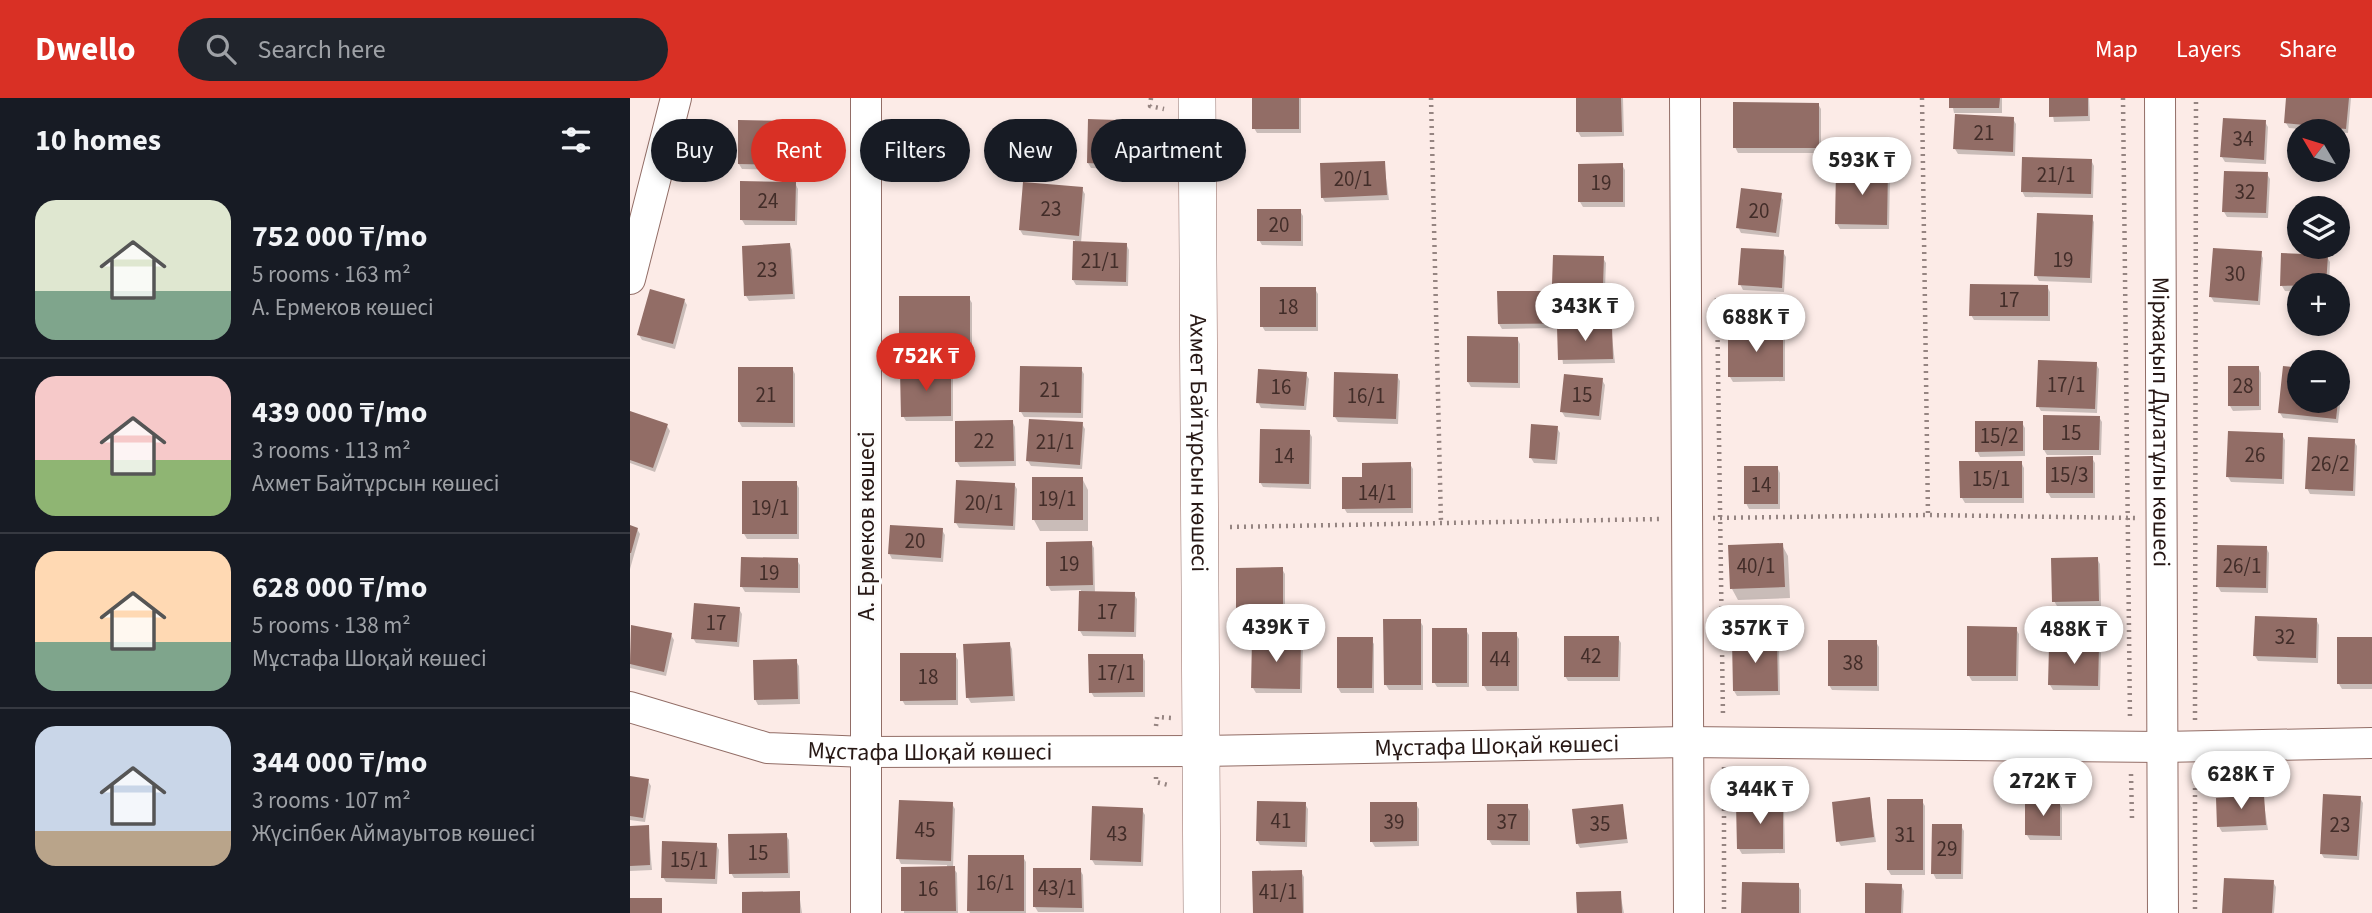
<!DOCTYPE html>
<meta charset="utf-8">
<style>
:root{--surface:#171b24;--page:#20242c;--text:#f1f3f6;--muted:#9ea1a6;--line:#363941;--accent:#d93025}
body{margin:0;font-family:"Source Sans 3",sans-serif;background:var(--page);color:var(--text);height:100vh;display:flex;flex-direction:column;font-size:26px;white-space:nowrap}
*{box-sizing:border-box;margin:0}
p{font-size:23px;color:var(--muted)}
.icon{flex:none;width:38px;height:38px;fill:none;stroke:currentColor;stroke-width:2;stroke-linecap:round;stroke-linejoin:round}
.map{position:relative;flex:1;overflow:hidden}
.side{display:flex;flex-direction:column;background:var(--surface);width:630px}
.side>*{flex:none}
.banner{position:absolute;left:21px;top:21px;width:665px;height:63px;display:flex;gap:14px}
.needle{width:46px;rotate:308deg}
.controls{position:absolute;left:1657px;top:21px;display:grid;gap:14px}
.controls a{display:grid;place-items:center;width:63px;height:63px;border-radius:50%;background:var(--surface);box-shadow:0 4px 10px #0003;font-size:35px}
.price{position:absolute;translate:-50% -60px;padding:0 16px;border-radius:24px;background:#fff;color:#222;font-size:23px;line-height:46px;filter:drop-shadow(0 2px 4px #0008)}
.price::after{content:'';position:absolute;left:50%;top:42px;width:21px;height:16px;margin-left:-10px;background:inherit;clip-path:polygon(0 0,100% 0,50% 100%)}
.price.selected{background:var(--accent);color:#fff}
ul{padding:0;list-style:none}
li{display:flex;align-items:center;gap:21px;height:175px;padding:0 35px}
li+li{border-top:2px solid var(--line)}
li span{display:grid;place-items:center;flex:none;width:196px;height:140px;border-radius:21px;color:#555}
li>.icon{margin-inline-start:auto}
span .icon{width:84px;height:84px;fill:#fffc;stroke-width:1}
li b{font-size:30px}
h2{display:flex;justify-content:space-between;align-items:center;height:84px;padding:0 35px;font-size:30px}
.tag{padding:0 24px;border-radius:32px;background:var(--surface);box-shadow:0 4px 10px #0003;font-size:24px;line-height:63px}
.tag.selected{background:var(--accent);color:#fff}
header{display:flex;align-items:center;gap:42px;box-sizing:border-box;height:98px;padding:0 35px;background:var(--accent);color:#fff}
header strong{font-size:33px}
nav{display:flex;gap:38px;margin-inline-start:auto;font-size:24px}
.search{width:490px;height:63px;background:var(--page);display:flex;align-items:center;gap:18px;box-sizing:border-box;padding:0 24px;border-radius:38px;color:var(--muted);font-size:26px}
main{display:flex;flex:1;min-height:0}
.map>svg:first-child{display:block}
.shadow{fill:#0003}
.building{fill:#926d66}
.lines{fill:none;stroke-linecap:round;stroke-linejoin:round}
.minor-casing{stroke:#926d66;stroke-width:32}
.tertiary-casing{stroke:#926d66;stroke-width:38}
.path{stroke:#958481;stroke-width:4.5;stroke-dasharray:2 5;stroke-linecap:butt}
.minor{stroke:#fff;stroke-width:30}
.tertiary{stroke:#fff;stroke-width:37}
.labels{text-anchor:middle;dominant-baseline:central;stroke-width:6;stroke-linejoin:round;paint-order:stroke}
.number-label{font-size:21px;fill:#422d29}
.street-label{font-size:24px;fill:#271815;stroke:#fcfcfc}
</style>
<header>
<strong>Dwello</strong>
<div class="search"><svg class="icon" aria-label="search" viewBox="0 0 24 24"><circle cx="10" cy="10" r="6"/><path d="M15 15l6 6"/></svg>Search here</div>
<nav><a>Map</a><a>Layers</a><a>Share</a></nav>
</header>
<main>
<section class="side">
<h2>10 homes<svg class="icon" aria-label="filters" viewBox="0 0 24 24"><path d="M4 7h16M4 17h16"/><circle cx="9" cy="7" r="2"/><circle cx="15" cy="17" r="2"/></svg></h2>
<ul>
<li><span style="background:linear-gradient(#dfe7d0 65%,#7fa58c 0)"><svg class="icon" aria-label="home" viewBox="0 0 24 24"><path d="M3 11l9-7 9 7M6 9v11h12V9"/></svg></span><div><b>752 000 ₸/mo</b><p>5 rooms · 163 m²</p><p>А. Ермеков көшесі</p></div></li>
<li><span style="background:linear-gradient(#f6c9c9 60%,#8fb573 0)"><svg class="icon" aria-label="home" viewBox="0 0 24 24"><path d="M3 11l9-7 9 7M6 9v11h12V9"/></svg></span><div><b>439 000 ₸/mo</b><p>3 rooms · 113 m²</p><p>Ахмет Байтұрсын көшесі</p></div></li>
<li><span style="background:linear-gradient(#ffd9b3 65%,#7fa58c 0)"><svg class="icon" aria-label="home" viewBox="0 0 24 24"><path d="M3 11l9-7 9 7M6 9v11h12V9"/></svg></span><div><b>628 000 ₸/mo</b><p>5 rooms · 138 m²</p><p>Мұстафа Шоқай көшесі</p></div></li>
<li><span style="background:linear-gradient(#c9d6e8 75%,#b9a48a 0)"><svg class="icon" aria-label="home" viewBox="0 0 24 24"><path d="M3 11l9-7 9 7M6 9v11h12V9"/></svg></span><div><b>344 000 ₸/mo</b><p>3 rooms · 107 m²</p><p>Жүсіпбек Аймауытов көшесі</p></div></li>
</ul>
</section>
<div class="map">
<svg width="1742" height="815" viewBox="0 0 1742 815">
<rect width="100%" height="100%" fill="#fcebe7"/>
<path class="shadow" d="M624,0H671V35H627L624,30Z
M947,0H993L994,38L951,39L948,34Z
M1321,0H1372V15H1324Z
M1420,0H1459L1460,23L1424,24Z
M1658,0H1721L1718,35L1659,30L1656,25Z
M1188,6L1191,11V55H1108L1105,49Z
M1383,21L1386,26L1385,58L1328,56L1325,51Z
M1635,24L1638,29L1636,66L1595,64L1592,59Z
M163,25L166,30L165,72L112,71L109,66Z
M515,25L518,30L516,72L461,70L458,65Z
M1461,62L1464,68L1463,100L1395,99L1392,93Z
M754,65L759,102L695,104L692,99Z
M992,67L995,72V109H953L950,104Z
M1257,73L1260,78L1259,131H1210L1207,126Z
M1637,76L1640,81L1638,120L1597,119L1594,114Z
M165,85L168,91L167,127H115L112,122Z
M452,91L455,96L451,145L496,146L499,152L498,188L446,187L443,182L445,142L393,137L390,132Z
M1150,97L1153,102L1149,139L1111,135L1108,129Z
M670,113L673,118V148L632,147L629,142Z
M1461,119L1464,124L1462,185L1409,183L1406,177Z
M160,147L162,152L165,201L119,203L116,198Z
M1153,154L1156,159L1154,194L1113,192L1110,186Z
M1630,155L1633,160L1630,207L1584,204L1581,199Z
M1697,159L1700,164L1699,187H1670V194L1655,193L1652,188Z
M973,160L976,165L975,191H927L924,185Z
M1417,188L1420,194V223L1344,222L1341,217Z
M685,191L688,196V233H635L632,228Z
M983,195L986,200V230H981L985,265L933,266L929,230L872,231L869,226Z
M339,200L342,205V253H274L271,247Z
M54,202L57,207L45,251L12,242L9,237Z
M1152,235L1155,240V283L1103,284L1100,279Z
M887,240L890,246V290L841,289L838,284Z
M1466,266L1469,271L1467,315L1411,313L1408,308Z
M1628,269L1631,275V312L1603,313L1600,308Z
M162,270L165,276V329H112L109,324Z
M451,271L454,276L453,320L394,319L391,314Z
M320,274L323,279V323H276L273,318Z
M1708,275L1713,281L1708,325L1653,320L1650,315L1670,303H1708Z
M676,276L679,281L676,312L631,310L628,304Z
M767,278L770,283L768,326L708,324L705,319Z
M972,282L975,287L971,322L935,319L932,314Z
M0,315L37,328L40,333L25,374L0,365Z
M1469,319L1472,324L1471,357H1417L1414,352Z
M382,323L385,329L386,368L330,369L327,364Z
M1392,325L1395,330V358L1350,359L1347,353Z
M452,326L455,331L452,371L401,368L398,363Z
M927,330L930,335L927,366L904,365L901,360Z
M679,334L682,339L681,391L633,389L630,384Z
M1652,337L1655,342L1654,386L1601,384L1598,379Z
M1724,343L1727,348L1725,398L1680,396L1677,390Z
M1462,360L1465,365V400H1421L1418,395Z
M1391,364L1394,370V405H1335L1332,400Z
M780,366L783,371V415H717L714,410Z
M1147,369L1150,375V411H1119L1116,405Z
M452,380L458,392V433H410L404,422Z
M166,385L169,390V441H117L114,436Z
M384,386L387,391L385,432L329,430L326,425Z
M0,429L7,431L10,436L0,471Z
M312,432L315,437L313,464L262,461L259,455Z
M461,445L464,450L465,495L504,496L507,501L506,539L453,538L450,533L451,492L421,493L418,488Z
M1152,447L1158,458L1160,500L1108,502L1102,491Z
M1636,449L1639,455L1638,495L1591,494L1588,489Z
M1467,461L1470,466L1471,508H1427L1424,503Z
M167,462L170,467V495L115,494L112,489Z
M652,471L655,476V517L611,518L608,513Z
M109,511L112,516L109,549L66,545L63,540Z
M1686,521L1689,527L1688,565L1628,563L1625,558Z
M790,523L793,528V592H759L756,587Z
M2,529L41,537L44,542L36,578L0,570Z
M1386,531L1389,536L1388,583H1342L1339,578Z
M836,532L839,537V589H807L804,584Z
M886,536L889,541V593H857L854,588Z
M988,540L991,545L990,583H938L935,578Z
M741,541L744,546V595H711L708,590Z
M1742,541V591H1712L1709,586Z
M670,543L673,548L672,595H626L623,590Z
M1146,543L1149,548L1150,597L1107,598L1104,593Z
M1246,544L1249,549V593L1202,592L1199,587Z
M379,545L382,551L385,603L341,605L338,600L335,547Z
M1468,550L1471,555L1470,592H1423L1420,587Z
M325,557L328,562V607H275L272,602Z
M512,558L515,563V599H464L461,594Z
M166,563L169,568L170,606L128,607L125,601Z
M0,680L18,683L21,688L15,724L0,722Z
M1633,699L1638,732L1592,734L1589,729Z
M1730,700L1733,705L1729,762L1694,760L1691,755Z
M1239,701L1246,744L1211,748L1208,743Z
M1292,703L1295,708V777H1261L1258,772Z
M1429,705L1432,710V742H1400L1397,737Z
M322,706L325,711L323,770L327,775L328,815H274L273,771L317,770V767L271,766L268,760Z
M675,706L678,711L677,749L630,747L627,742Z
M786,706L789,711V748L745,749L742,744Z
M992,707L998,745L950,750L947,745Z
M1151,707L1154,712L1155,755L1112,756L1109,751Z
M897,708L900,713V747H862L859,742Z
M512,712L515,717L513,768L465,767L462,762Z
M1331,728L1334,733L1333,781H1306L1303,775Z
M18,729L22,772L0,773V730Z
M156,737L159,742L160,780H104L101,775Z
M86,746L89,752L87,786L36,784L33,779Z
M393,759L396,764V815H340L339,813Z
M450,772L453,777L454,814H408L405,809Z
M671,774L674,779V815H625Z
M1643,784L1646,789L1644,815H1594Z
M1168,787L1171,792V815H1112Z
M1271,787L1274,793L1273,815H1236Z
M169,795L172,815H114Z
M990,795L994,815H948Z"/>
<path class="building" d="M622,0H669V31H622Z
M946,0H991L992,34H946Z
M1319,0H1370L1369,10H1319Z
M1419,0H1458V18L1419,19Z
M1656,0H1719L1716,31L1654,25Z
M1103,4L1189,5V50H1103Z
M1325,16L1384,19L1383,54L1323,51Z
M1593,20L1636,22L1634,62L1590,59Z
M458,21L516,23L514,68L457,65Z
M108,22L164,23L163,67L108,66Z
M1392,59L1462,61L1461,96L1391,94Z
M755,63L757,97L691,100L690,65Z
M993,65V104H948V66Z
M1206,71H1258L1257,127L1205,126Z
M1594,73L1638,74L1636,115L1592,114Z
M110,83L166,84L165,123L110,122Z
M393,84L453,89L449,138L389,132Z
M1111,90L1152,95L1146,135L1106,130Z
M627,111H671V143H627Z
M1407,115L1463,117L1460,180L1404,178Z
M443,143L497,145L496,184L442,182Z
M160,145L163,196L114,198L112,148Z
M1111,150L1154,152L1152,190L1108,187Z
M1583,150L1632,153L1628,203L1579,199Z
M1651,155L1698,157L1696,187L1650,188Z
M923,157L974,158L973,187L922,186Z
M1340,186L1418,187V218H1339Z
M630,189H686V229H630Z
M20,191L55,201L43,246L7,237Z
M867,193H984V225L868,226Z
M269,198H340V248H269Z
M982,228L983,261L928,262L927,229Z
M1153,233V279H1098V234Z
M837,238L888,239V285L837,284Z
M1408,262L1467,264L1465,311L1406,309Z
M390,268L452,269L451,315L389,314Z
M1598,268H1629V308H1598Z
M1653,268L1670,270V303H1708L1706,321L1648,315Z
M108,269H163V325L108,324Z
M628,271L677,274L674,308L626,305Z
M321,272V318L271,319L270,273Z
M704,274L768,276L766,321L703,319Z
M934,276L973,280L969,318L930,314Z
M0,313L38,326L23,370L0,362Z
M1413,317L1470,318L1469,352H1413Z
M399,321L453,324L450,367L396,363Z
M383,322L384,363L325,364V323Z
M1345,323H1393V353L1345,354Z
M901,326L928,328L925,362L899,360Z
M630,331L680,332L679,386L629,385Z
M1598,333L1653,335L1652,381L1596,379Z
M1678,339L1725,341L1723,393L1675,391Z
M1463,358V395H1416V359Z
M1329,363H1392V400H1330Z
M781,364V410L712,411V379H732V365Z
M1114,368H1148V406H1114Z
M402,379H453V422H402Z
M326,382L385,385L383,428L324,425Z
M112,383H167V436H112Z
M0,427L8,430L1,455H0Z
M260,427L313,430L311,460L258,456Z
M462,443L463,487L416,488V444Z
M1153,445L1155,489L1100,491L1098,447Z
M1587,447L1637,448L1636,490L1586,489Z
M111,459L168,460V490L110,489Z
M1468,459L1469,503L1422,504L1421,460Z
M653,469V512L606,513V470Z
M449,493L505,494L504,534L448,533Z
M64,505L110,509L107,544L61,541Z
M1625,518L1687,520L1686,560L1623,558Z
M753,521H791V587H754Z
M1,527L42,535L34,574L0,566Z
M1337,528L1387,529L1386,578H1337Z
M802,530H837V585H802Z
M852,534H887V588H852Z
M934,538H989L988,579H934Z
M707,539H743L742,590H707Z
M1707,539H1742V586H1707Z
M622,541L671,542L670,591L621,590Z
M1147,541L1148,593H1103L1102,542Z
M1198,542H1247V588H1198Z
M380,544L383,598L336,600L333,546Z
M1419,548H1469L1468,588L1418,587Z
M270,555H326V602L270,603Z
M458,556H513V594L459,595Z
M167,561L168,601L124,602L123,562Z
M0,678L19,681L13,720L0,718Z
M1693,696L1731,698L1727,758L1690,756Z
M1634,697L1636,727L1587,729L1586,700Z
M1240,699L1244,739L1206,744L1202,704Z
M1257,701H1293V772H1257Z
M269,702L323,704L321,763L266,761Z
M627,703L676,704L675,744L626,743Z
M1395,703H1430V738L1395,737Z
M740,704H787V743L740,744Z
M1106,705H1153V751H1107Z
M857,706H898V743L857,742Z
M993,706L997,741L946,746L942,711Z
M462,708L513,710L511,764L460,762Z
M1302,726H1332L1331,776H1301Z
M19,727L20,767L0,768V728Z
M157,735L158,775L99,776L98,736Z
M32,743L87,745L85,781L31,780Z
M338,757H394V813H337Z
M325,768L326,813H271V769Z
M403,770H451L452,810L403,809Z
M672,772L673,815H623L622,773Z
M1594,780L1644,782L1642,815H1592Z
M1112,784L1169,785V815H1111Z
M1235,785L1272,786L1271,815H1235Z
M170,793V815H112V794Z
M991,793L992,815H947L946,794Z
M0,800H32V815H0Z"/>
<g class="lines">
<defs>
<g id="minor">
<path d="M236,0V815"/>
<path d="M1055,0L1059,815"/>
<path id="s1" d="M1530,0L1533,815"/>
<path d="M0,181L46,0"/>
<path id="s2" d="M0,609L137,650L236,654L572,653L1057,644L1531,649L1742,645"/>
</g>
<g id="tertiary">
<path id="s3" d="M567,0L572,815"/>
</g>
</defs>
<use href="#minor" class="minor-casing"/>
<use href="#tertiary" class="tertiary-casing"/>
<path class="path" d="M521,0L520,8L534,11
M801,0L811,425
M1292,0L1298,417
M1493,0L1500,622
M1087,200L1093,619
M1083,420L1298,417L1505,420
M600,429L1032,421
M1565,622L1566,0
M526,628L527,619L541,620
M1094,669V815
M1501,676L1502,720
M1565,676V815
M526,679V684L538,687"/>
<use href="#minor" class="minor"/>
<use href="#tertiary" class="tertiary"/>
</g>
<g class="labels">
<g class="number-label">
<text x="1354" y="35">21</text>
<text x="1613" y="41">34</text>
<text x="1426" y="77">21/1</text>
<text x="723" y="81">20/1</text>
<text x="971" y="85">19</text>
<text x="1615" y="94">32</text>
<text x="138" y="103">24</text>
<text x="421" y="111">23</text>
<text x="1129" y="113">20</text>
<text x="649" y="127">20</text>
<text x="1433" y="162">19</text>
<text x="470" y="163">21/1</text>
<text x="137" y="172">23</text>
<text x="1605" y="176">30</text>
<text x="1379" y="202">17</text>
<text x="658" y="209">18</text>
<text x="1436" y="287">17/1</text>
<text x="1613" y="288">28</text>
<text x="651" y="289">16</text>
<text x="420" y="292">21</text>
<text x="136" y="297">21</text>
<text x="952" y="297">15</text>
<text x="736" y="298">16/1</text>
<text x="1441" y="335">15</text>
<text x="1369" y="338">15/2</text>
<text x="354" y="343">22</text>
<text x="425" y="344">21/1</text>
<text x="1625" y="357">26</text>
<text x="654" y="358">14</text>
<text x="1700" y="366">26/2</text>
<text x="1439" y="377">15/3</text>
<text x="1361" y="381">15/1</text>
<text x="1131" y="387">14</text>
<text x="747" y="395">14/1</text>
<text x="427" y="401">19/1</text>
<text x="354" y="405">20/1</text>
<text x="140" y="410">19/1</text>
<text x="285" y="443">20</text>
<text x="439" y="466">19</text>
<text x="1126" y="468">40/1</text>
<text x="1612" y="468">26/1</text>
<text x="139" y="475">19</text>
<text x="477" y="514">17</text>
<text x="86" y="525">17</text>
<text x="1655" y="539">32</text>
<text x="961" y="558">42</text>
<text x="870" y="561">44</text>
<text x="1223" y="565">38</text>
<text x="486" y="575">17/1</text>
<text x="298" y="579">18</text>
<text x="651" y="723">41</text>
<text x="764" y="724">39</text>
<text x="877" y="724">37</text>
<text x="970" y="726">35</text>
<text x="1710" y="727">23</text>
<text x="295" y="732">45</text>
<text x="487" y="736">43</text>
<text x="1275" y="737">31</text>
<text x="1317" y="751">29</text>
<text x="128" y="755">15</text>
<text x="59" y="762">15/1</text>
<text x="365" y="785">16/1</text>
<text x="427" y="790">43/1</text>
<text x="298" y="791">16</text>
<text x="648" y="794">41/1</text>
</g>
<g class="street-label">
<text stroke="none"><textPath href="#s1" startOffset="324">Міржақып Дұлатұлы көшесі</textPath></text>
<text stroke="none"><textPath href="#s3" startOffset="345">Ахмет Байтұрсын көшесі</textPath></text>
<text transform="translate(236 428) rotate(-90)">А. Ермеков көшесі</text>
<text stroke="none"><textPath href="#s2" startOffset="873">Мұстафа Шоқай көшесі</textPath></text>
<text stroke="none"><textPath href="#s2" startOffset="306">Мұстафа Шоқай көшесі</textPath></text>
</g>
</g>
</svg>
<div class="controls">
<a><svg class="needle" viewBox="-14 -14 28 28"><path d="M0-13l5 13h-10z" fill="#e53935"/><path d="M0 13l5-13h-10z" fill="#9ea1a6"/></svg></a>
<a><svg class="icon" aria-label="layers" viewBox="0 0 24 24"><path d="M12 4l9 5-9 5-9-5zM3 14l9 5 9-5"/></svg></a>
<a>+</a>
<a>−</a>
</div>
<b class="price" style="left:1232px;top:99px">593K ₸</b>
<b class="price" style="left:955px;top:245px">343K ₸</b>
<b class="price" style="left:1126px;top:256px">688K ₸</b>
<b class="price selected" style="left:296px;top:295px">752K ₸</b>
<b class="price" style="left:646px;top:566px">439K ₸</b>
<b class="price" style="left:1125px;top:567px">357K ₸</b>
<b class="price" style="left:1444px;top:568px">488K ₸</b>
<b class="price" style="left:1611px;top:713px">628K ₸</b>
<b class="price" style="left:1413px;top:720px">272K ₸</b>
<b class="price" style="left:1130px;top:728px">344K ₸</b>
<div class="banner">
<a class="tag">Buy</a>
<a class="tag selected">Rent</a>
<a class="tag">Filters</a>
<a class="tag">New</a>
<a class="tag">Apartment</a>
</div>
</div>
</main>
